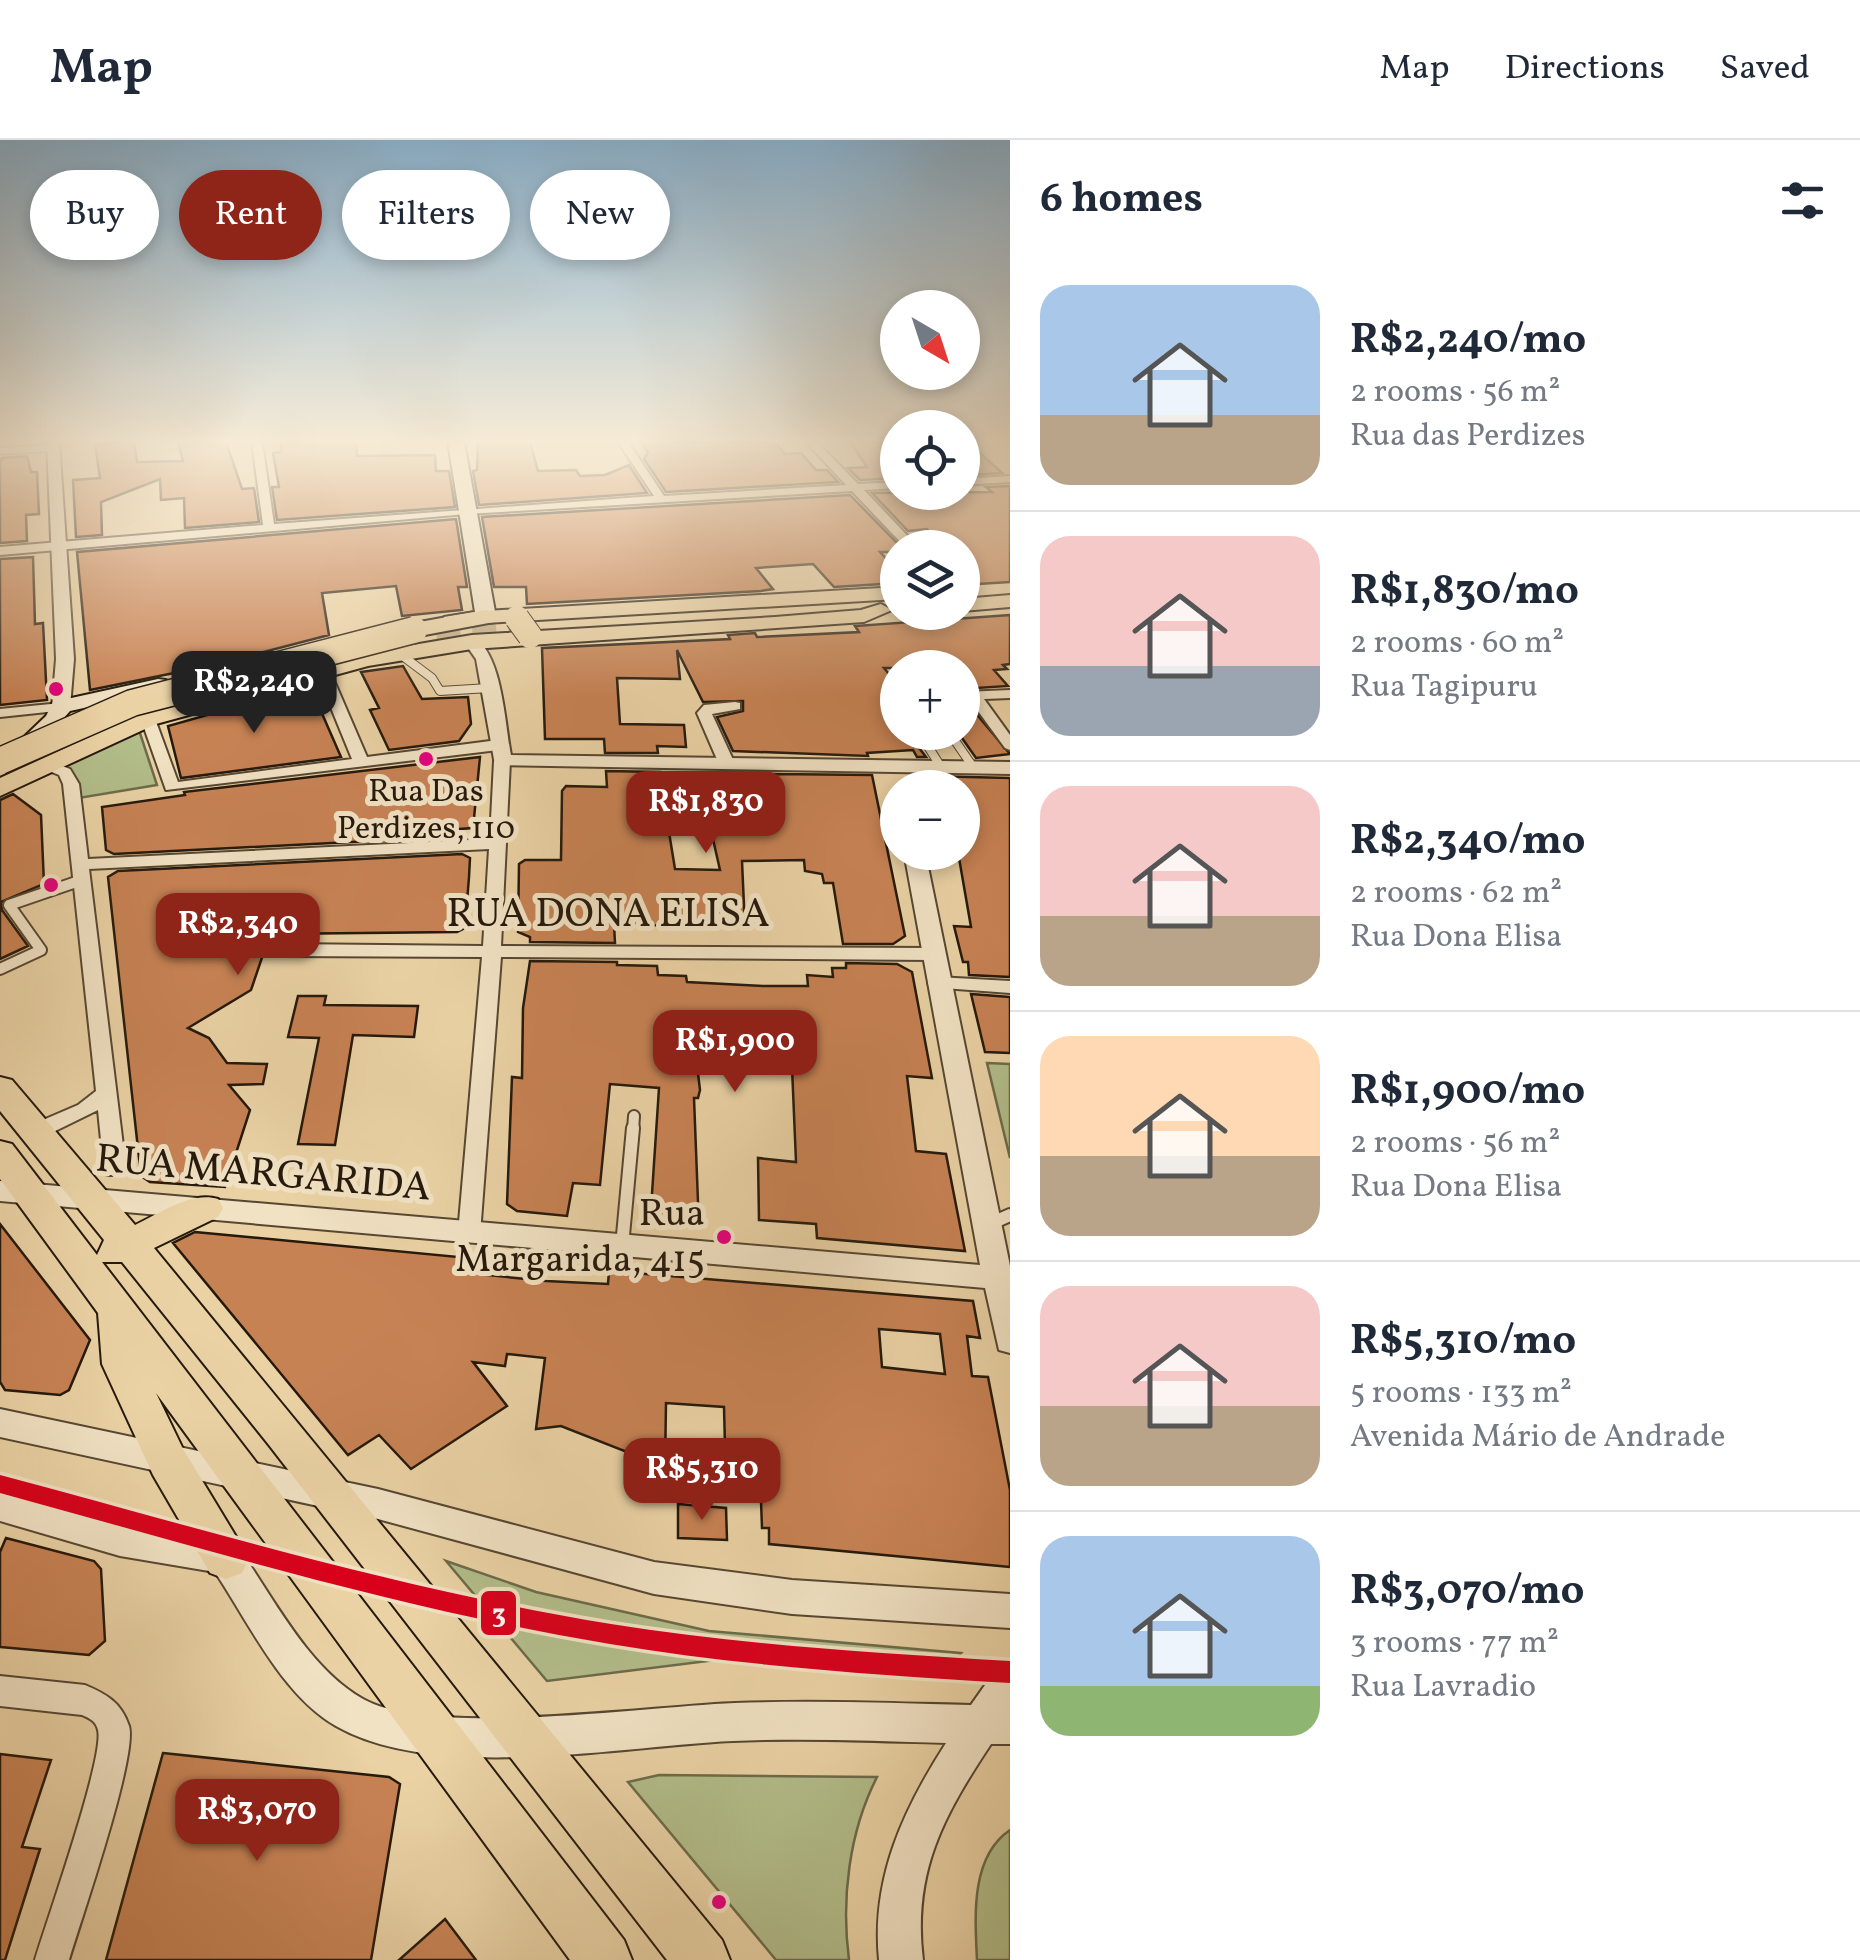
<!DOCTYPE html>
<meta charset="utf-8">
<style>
:root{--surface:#fff;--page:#f2f2f3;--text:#1f2937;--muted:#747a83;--line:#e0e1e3;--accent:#8f2418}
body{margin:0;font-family:Vollkorn,serif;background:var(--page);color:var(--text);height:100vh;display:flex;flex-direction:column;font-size:38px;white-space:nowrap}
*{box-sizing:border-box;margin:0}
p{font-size:32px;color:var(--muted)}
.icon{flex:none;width:55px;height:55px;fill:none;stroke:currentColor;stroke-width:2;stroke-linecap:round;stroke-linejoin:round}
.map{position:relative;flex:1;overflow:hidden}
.drawer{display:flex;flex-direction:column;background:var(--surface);width:850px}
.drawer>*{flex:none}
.banner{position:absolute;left:30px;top:30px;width:830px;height:90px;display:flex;gap:20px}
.needle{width:65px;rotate:141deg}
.fabs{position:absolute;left:880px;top:150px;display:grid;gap:20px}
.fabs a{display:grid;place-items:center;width:100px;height:100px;border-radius:50%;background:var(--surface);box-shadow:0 5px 15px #0003;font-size:50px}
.price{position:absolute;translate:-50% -85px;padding:0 22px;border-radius:20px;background:var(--accent);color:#fff;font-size:32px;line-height:65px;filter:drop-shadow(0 2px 5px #0008)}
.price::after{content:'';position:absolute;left:50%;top:60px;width:30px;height:22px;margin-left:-15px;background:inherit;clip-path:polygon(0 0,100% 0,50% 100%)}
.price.current{background:#222;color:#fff}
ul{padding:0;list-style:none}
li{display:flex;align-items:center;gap:30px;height:250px;padding:0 30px}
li+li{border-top:2px solid var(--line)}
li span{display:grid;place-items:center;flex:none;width:280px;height:200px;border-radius:30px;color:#555}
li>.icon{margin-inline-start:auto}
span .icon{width:120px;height:120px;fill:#fffc;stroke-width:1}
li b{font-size:42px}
h2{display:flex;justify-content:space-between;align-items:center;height:120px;padding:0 30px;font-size:42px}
.pill{padding:0 35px;border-radius:45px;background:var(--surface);box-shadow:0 5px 15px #0003;font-size:35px;line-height:90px}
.pill.current{background:var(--accent);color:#fff}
header{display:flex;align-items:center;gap:60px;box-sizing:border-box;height:140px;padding:0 50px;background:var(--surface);border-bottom:2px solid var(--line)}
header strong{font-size:48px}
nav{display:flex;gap:55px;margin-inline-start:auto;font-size:35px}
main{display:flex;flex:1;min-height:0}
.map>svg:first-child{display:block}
.green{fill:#b2bd8a;stroke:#6c6b4b;stroke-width:2.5}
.building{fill:#c78254;stroke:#25190c;stroke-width:2.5;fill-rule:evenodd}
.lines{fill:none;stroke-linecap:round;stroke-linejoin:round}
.primary-tunnel{stroke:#c3ad86;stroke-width:24;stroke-dasharray:24 12;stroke-linecap:butt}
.service-far3-casing{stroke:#564732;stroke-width:9}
.service-far2-casing{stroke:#564732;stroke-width:10}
.service-far1-casing{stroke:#564732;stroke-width:14}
.service-casing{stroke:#564732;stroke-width:16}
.minor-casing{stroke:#564732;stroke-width:4}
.tertiary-casing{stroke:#564732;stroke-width:4}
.secondary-casing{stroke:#25190c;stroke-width:4}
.primary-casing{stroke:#25190c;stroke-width:4}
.trunk-casing{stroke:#25190c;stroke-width:4}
.service-far3{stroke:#f1e2c4;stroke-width:6}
.service-far2{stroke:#f1e2c4;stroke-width:8}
.service-far1{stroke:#f1e2c4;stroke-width:10}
.service{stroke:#f1e2c4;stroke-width:12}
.minor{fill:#f1e2c4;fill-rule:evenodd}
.tertiary{fill:#f1e2c4;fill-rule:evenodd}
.secondary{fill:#f1e2c4;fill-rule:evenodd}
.primary{fill:#ead2a5;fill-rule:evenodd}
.trunk{fill:#ead2a5;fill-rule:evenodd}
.primary-bridge-casing{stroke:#25190c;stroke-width:26;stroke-linecap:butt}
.trunk-bridge-casing{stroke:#25190c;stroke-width:29;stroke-linecap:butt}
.primary-bridge{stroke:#ead2a5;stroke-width:24}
.trunk-bridge{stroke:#ead2a5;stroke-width:26}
.metro-1-casing{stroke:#f1e2c4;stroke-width:7}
.metro-1{fill:#d9001c;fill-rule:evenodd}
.bus-dot{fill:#e5007d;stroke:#f1e2c4;stroke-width:4}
.labels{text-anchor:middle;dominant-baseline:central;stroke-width:10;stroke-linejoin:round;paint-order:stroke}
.far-bus-label{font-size:32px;fill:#25190c;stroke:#f1e2c4}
.bus-label{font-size:38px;fill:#25190c;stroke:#f1e2c4;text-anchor:end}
.street-label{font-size:40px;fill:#25190c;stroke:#f1e2c4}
.line-badge{stroke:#f1e2c4;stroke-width:4}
.badge-label{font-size:28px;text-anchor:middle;font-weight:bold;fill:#fff}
</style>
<header>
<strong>Map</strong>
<nav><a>Map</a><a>Directions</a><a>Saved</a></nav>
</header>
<main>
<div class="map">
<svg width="1010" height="1820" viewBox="0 0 1010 1820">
<rect width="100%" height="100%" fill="#ead2a5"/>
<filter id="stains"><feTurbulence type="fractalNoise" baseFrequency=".002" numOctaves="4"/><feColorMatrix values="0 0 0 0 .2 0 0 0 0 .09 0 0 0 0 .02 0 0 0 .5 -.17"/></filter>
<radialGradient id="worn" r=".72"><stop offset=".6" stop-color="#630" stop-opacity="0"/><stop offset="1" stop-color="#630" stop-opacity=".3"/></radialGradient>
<path class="green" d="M137,584L157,645L79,658L60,628Z
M987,923L1010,924V1018Z
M446,1421L536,1452L709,1491L961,1513L951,1524L773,1513L547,1541Z
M659,1635L877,1637C849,1692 841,1759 849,1820H776L628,1642Z
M1010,1690V1820H977C975,1777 970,1717 1010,1690Z"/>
<path class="building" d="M134,302L137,322L183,321L178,302H226L242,349L254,348L259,382L185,388L184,358L161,360L160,339L101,362L102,395L76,397L73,340L100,338L95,304Z
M281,302H356L357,316L435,315L436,331H449L455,367L277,380L272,347H279L273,313L281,312Z
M478,302H530L538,331L576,330L580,336L605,335L629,325L647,353L479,365L473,331L477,330Z
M641,302H775L785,314L801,313L816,330H827L838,342L666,352L644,319L648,313Z
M850,302H887L898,312V338L860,340L848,328L867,327Z
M962,302H968L1002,333L972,335L962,326Z
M27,316L31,332H37L39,374L26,375L27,401L0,403V323L2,318Z
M1010,346V442L962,445V408H944L927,389L908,391L872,353L992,352L986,347Z
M850,355L898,404V412H880L898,431V443L834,447L813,424L756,428L773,449L761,451L527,464L526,447H494L482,377Z
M456,379L467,447H458L462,470L402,476L396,446L322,453L329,495L229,521L228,515L192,518L194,529L90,550L77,412Z
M33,417L35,484L43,483L47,560L0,565V419Z
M1010,475V524L1003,525L1007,529L994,530L1008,546L962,549V528H884L898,545L888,542L883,549L898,567V592H907L926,617H917L913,610L867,613L868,616L733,611L717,577L743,571V561L703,562L677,510L680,539L617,538L620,584L684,585L686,607L657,606L658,613H605L604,599H545L542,508L730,499L728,495L755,493L757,497L859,492L855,486Z
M403,526L422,559L468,557L471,584L459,601L389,610L370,570L379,568L361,532Z
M310,546L341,617L181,638L168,586Z
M962,564H968L1010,614L976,618L962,598Z
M480,617L473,688L416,692L430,698L114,714L106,710L102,667L185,655L184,652Z
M606,631L660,632L661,643L717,644L718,650H783L775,634L872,635L905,796L893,804H843L833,743H824L822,734L805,731L804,720L742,721L745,788L614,784L615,803L530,802V797L518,792L519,724L525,720H561L562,651L566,646L607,647ZM668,686H710L720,730L675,729Z
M927,636L1010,638V837L969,835L968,822H963L954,786L971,787L959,718L962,648H933Z
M13,654L41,675L44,744L1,762L2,770L28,806L0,819V660Z
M462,714L470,718L469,737L465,788L457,792L270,794L251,850L188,888L209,898L227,923L267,924L263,944L229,945L250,970L225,1047L150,1042L141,1036L108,737L118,731Z
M530,821L617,822V825L657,826L658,835L686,836L687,842L763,846H808L807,835L833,837L832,828H846V823L897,824L912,832L932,938L907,936L916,1011L946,1014L965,1111L817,1098L816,1084L759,1080L758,1018L796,1022L792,927L780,926L777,886L692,884L700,950L698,958H694L699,1088L650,1084L659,948L610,944L600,1045L573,1043L567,1076L517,1071L507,1064L512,937L522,938L523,868Z
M971,854L1010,857V913L985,912Z
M298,856H326L324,865L418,866L414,897L353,895L335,1005L298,1004L319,898L288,897Z
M0,1084L90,1200L69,1250L60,1255L5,1250L0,1242Z
M195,1092L490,1120L487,1135L546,1141L608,1144L609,1131L973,1161L980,1198L967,1196L972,1236L988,1237L1010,1350V1427L769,1404V1388H762L759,1308L725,1306L724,1267L666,1263L665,1327L561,1286L536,1289L545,1218L507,1214L505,1226L473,1222L507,1266L411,1329L379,1295L348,1315L173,1103ZM879,1189L940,1194L945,1234L882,1227Z
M678,1364L726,1368L727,1400L678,1398Z
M6,1398L94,1421L101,1429L105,1501L89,1515L0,1507V1412Z
M163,1613L389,1637L400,1644L371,1820H106Z
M0,1614L51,1620L22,1707L40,1709L5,1820H0Z
M445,1779L476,1820H399Z"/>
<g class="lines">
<path class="primary-tunnel" d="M436,489L536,480"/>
<defs>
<path id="service-far3" d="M0,311L53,308"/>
<path id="service-far2" d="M400,514L432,538L440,551L489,548
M890,549L898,560
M919,592L941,627
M949,592L973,627"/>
<path id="service-far1" d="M0,829L41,810L9,765L82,740
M633,991L634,976"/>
<path id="service" d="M992,1083L1010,1075
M622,1106L633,988"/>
<path id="minor" d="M252,302H262L274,384L654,356L618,302H628L664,356L846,345L806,302H817L858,344L898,342V348L864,350L919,408H906L852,351L466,374L0,415V407L263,385Z
M1010,336V342L962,345V339Z
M323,527L330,531L367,617L498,600L506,605L498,610L166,650L141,579L143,576H153L155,579L178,642L352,619L316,531Z
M1010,550V558L984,559L1010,595V610L1005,608L970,560H962L964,552Z
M735,562L740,563V569L712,574L735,624L727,629L719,624L697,573L704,565Z
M61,563L68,567L66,570L0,577V569Z
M502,616L510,621L501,806L932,808L941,814L932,820L501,817L480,1094L477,1100H461L458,1094L482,817L284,816L275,810L284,804L483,806L489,709L89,729L126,1030L123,1035H107L104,1030L98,970L45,996H29L26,991L29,986L78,965L96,951L63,644L59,635L42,628V622L47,620L70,629L79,644L88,719L490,699L494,621Z
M937,837L1010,841V853L930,847L928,843L930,839Z
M0,1536L85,1545C106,1554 121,1562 129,1586C138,1615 81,1780 69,1820H35C46,1783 105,1616 98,1590C96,1581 89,1578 82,1575L0,1566Z"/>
<path id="tertiary" d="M47,302H59L74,519L70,567L61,572L52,567L56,519Z
M472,497C502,510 505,585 511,615L1010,622V634L495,625L476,519L464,502Z
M904,712H925L1010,1126V1213L999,1210L985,1148L0,1061V1041L980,1125Z
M0,1269L378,1349L654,1422L792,1440L1010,1454V1488L792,1474L654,1454L378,1379L0,1297Z
M0,1351L120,1384L238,1407C273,1457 308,1528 363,1559C432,1598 650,1566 735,1563C813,1560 892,1563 971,1565L997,1528L1010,1523V1604H991C944,1675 912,1732 923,1820H879C871,1739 903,1670 946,1603C875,1601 804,1598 733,1601C622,1606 435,1643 336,1586C282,1555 249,1483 215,1432L120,1416L0,1381Z"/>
<path id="secondary" d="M448,302H464L496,477C485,486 459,488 444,485V477L475,472Z
M158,539L166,540V550L70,571L42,603H26L23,598L46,576L53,562Z"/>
<path id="primary" d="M898,447V459L486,483L475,477L486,471Z
M1010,455V467L962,471V459Z
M881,464L892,470L864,482L472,509L368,526L156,584L0,656V638L140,574L366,513L472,495L775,477L861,470Z
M0,937L12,940L135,1085C159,1074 191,1051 218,1059L223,1068L218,1077L154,1108L722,1800L730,1820H667L269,1305L122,1122H102L624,1800L632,1820H570L156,1253L183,1309L249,1418L242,1433L226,1439L210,1433L153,1335L102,1224L98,1173L0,1039V1001L12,1004L97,1115L104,1100L0,971Z"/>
<path id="trunk" d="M486,470L494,472V482L414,497L402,490L414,483Z"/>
</defs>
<use href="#service-far3" class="service-far3-casing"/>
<use href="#service-far2" class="service-far2-casing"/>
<use href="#service-far1" class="service-far1-casing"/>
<use href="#service" class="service-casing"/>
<use href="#minor" class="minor-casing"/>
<use href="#tertiary" class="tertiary-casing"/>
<use href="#secondary" class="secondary-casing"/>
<use href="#primary" class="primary-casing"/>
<use href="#trunk" class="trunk-casing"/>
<use href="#service-far3" class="service-far3"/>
<use href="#service-far2" class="service-far2"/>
<use href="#service-far1" class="service-far1"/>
<use href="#service" class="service"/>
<use href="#minor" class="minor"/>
<use href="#tertiary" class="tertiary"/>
<use href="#secondary" class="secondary"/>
<use href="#primary" class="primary"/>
<use href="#trunk" class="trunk"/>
<defs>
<path id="primary-bridge" d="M517,478L530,496"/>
<path id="trunk-bridge" d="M0,621L132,563L414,490"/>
</defs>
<use href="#primary-bridge" class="primary-bridge-casing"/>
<use href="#trunk-bridge" class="trunk-bridge-casing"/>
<use href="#primary-bridge" class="primary-bridge"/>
<use href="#trunk-bridge" class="trunk-bridge"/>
<defs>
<path id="metro-1" d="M0,1335C202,1389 404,1450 611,1484C743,1505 877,1513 1010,1521V1543C877,1535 742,1526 610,1504C403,1470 202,1408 0,1353Z"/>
</defs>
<use href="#metro-1" class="metro-1-casing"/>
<use href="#metro-1" class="metro-1"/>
</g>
<linearGradient id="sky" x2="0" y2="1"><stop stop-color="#8ab4d2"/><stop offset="0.54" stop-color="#f6ebd6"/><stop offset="1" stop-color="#f6ebd6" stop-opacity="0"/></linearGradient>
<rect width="1010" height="557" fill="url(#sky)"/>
<g class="bus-dot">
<circle cx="56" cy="549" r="9"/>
<circle cx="426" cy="619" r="9"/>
<circle cx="51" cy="745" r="9"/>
<circle cx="724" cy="1097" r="9"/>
<circle cx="719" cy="1762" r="9"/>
</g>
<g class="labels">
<g class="far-bus-label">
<text x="426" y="653">Rua Das<tspan x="426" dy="37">Perdizes, 110</tspan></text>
</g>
<g class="bus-label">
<text x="705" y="1075">Rua<tspan x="705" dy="46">Margarida, 415</tspan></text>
</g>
<g class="street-label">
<text x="608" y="776">RUA DONA ELISA</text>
<text transform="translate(263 1035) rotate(5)">RUA MARGARIDA</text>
</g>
</g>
<rect class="line-badge" x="479" y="1449" width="39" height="48" rx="10" fill="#d9001c"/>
<g class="badge-label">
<text x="499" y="1482">3</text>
</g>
<rect width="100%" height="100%" filter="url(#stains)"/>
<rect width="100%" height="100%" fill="url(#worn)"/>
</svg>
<div class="fabs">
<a><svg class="needle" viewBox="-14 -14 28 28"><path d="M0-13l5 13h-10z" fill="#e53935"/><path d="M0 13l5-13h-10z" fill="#747a83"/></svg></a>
<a><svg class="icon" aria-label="locate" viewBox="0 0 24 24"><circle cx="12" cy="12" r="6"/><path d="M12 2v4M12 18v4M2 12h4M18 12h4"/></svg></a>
<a><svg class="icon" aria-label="layers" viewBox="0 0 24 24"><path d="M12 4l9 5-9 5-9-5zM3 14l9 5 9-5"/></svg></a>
<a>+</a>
<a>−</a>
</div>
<b class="price current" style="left:254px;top:596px">R$2,240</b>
<b class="price" style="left:706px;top:716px">R$1,830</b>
<b class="price" style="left:238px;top:838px">R$2,340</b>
<b class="price" style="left:735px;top:955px">R$1,900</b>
<b class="price" style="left:702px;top:1383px">R$5,310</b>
<b class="price" style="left:257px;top:1724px">R$3,070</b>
<div class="banner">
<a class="pill">Buy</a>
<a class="pill current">Rent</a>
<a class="pill">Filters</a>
<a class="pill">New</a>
</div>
</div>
<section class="drawer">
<h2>6 homes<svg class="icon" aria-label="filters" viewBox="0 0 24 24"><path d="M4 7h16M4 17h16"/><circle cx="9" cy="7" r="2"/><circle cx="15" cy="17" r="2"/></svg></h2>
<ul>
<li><span style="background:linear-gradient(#a9c7e8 65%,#b9a48a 0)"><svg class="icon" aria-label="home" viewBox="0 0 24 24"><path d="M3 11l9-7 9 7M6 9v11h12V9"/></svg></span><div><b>R$2,240/mo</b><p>2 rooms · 56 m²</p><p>Rua das Perdizes</p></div></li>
<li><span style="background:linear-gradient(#f6c9c9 65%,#9aa5b1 0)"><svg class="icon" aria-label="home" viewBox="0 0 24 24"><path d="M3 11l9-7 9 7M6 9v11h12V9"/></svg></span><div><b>R$1,830/mo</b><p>2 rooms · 60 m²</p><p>Rua Tagipuru</p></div></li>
<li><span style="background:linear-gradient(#f6c9c9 65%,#b9a48a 0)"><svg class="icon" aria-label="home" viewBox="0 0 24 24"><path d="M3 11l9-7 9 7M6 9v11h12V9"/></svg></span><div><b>R$2,340/mo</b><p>2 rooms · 62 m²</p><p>Rua Dona Elisa</p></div></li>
<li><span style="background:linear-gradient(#ffd9b3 60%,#b9a48a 0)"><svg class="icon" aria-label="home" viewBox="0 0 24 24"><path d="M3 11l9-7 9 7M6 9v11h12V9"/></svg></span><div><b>R$1,900/mo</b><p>2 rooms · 56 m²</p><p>Rua Dona Elisa</p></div></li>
<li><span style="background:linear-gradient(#f6c9c9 60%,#b9a48a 0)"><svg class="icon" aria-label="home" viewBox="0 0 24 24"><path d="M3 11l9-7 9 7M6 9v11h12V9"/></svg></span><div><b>R$5,310/mo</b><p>5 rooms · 133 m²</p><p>Avenida Mário de Andrade</p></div></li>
<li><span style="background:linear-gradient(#a9c7e8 75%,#8fb573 0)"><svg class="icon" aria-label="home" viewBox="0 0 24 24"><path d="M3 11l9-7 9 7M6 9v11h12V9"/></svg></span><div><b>R$3,070/mo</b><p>3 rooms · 77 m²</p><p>Rua Lavradio</p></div></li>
</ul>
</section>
</main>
